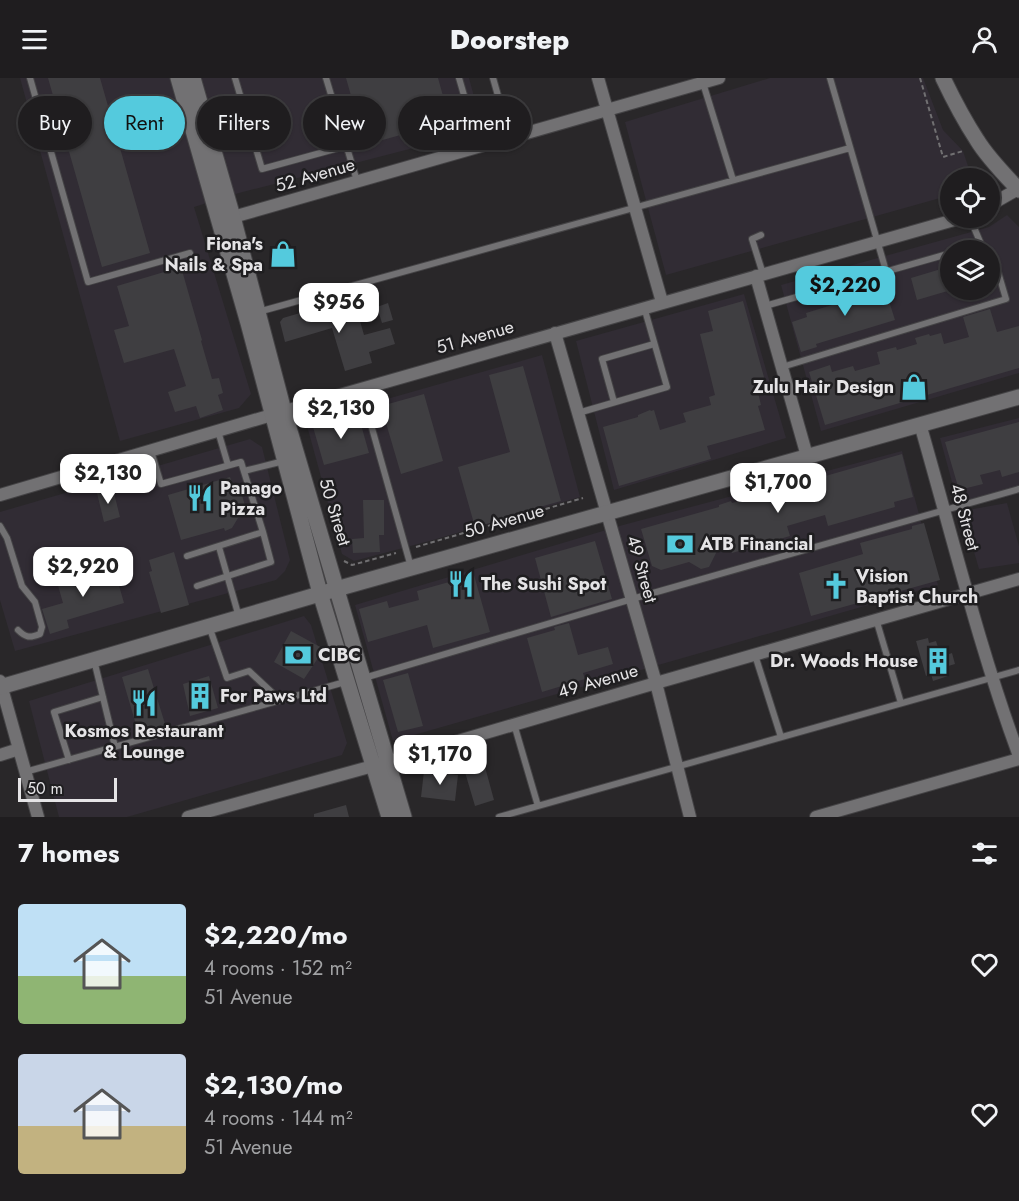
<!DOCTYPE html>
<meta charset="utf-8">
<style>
:root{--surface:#1f1d1f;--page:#272628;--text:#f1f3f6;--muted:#a1a2a4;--line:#3c3b3d;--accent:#54cadd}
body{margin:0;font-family:Jost,sans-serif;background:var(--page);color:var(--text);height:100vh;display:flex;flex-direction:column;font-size:22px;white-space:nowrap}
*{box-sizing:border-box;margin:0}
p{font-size:20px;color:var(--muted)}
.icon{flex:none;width:33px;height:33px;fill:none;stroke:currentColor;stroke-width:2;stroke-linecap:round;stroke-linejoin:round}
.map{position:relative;height:739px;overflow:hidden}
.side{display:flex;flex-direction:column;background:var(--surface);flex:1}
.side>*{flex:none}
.hud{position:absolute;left:18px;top:18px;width:600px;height:54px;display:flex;gap:12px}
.tools{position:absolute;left:940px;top:90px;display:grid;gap:12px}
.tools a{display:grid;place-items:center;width:60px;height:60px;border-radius:50%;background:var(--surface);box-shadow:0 2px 4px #0004,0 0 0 2px var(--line);font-size:30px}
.scale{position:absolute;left:18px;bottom:15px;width:99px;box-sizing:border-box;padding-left:6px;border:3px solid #e5e4e6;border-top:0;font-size:16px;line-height:21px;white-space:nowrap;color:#e5e4e6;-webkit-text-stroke:4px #1f1e20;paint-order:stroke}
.price{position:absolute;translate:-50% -51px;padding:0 14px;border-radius:12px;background:#fff;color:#222;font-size:20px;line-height:39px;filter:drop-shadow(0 2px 3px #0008)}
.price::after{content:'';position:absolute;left:50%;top:36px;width:18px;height:14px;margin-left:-9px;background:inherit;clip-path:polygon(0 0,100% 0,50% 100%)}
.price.on{background:var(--accent);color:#111}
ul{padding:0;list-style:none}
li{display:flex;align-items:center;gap:18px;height:150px;padding:0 18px}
li span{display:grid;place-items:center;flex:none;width:168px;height:120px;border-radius:6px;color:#555}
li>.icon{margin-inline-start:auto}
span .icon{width:72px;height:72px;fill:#fffc;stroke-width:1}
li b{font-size:26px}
h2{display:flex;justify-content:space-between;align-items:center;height:72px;padding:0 18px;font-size:26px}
.pill{padding:0 21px;border-radius:27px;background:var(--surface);box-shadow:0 2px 4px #0004,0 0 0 2px var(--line);font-size:21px;line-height:54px}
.pill.on{background:var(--accent);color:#111}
header{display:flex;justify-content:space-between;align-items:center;height:78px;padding:0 18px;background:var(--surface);font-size:27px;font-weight:800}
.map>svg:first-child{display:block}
.built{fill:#312c34;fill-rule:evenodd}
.building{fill:#3f3e41}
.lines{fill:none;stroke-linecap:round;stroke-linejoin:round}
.lane-casing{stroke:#444345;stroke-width:8}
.street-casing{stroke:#444345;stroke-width:14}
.secondary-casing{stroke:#444345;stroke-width:17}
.path{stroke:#717072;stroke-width:2;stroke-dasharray:4.5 3;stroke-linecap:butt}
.lane{stroke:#727173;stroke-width:6}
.street{stroke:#727173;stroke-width:12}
.secondary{stroke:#727173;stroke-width:15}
.labels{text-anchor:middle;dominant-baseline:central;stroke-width:5;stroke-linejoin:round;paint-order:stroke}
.street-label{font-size:18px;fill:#e5e4e6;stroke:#1f1e20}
.poi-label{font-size:18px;font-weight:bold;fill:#e5e4e6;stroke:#1f1e20;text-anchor:start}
</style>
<header><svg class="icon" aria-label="menu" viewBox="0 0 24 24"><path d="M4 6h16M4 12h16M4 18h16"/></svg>Doorstep<svg class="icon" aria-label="person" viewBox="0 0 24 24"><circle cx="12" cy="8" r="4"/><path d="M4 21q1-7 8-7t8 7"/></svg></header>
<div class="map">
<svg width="1019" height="739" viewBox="0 0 1019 739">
<rect width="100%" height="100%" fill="#292729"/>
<path class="built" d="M20,0H469L483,52L239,115L194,129L251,316L239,330L120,363Z
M770,0H923L943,52L963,73L972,100H951V117L666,197L625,44Z
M1007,137L1019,149V295L821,353L781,207L989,149ZM951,172H990V212H951Z
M744,216L786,360L614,412L576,263Z
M542,277L580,419L433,462L354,483L342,476L306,344Z
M1019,340V410L958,426L940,360Z
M250,361L262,369L290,482L285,493L276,502L15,573L0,522V434Z
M902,373L938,507L393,663L355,527L623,447Z
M1007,425L1019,468V485L979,491L962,433Z
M304,538L311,547L347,665L342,677L127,739H59L29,623Z"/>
<path class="building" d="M48,0H100L150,175L102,189Z
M346,0H438L450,43L365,67Z
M951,188V212L917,222L911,200Z
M181,189L202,262L201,263L212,301L219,300L223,315L218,317L223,332L200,340L196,328L175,334L168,314L186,308L174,271L124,285L114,252L129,248L117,208Z
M883,204L895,242L816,266L817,269L801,274L792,244L807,239L806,235L845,223L843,216Z
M743,223L765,303L756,306L761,327L758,328L765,352L707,368L711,381L619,408L603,349L638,339V337L650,332L651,333L654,332L660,352L686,344L683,335L711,327L709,319L715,317L700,256L713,253L708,233Z
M388,225L393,242L382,245L377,229Z
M324,228L327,237L356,229L364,257L390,250L395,266L369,274L372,285L345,293L332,250L285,264L280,244L283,240Z
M990,231L997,254L1019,248V290L825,347L809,294L830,287L832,294L853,288L855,293L880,286L877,274L896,269L897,272L917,266L915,260L929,256L930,258L941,255L944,266L969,259L963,239Z
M523,288L561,423L522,434L523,436L475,449L458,389L510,374L489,297Z
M424,316L443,383L401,396L381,328Z
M358,336L369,375L324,387L313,349Z
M1019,344V394L1002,399L1000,392L980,397L983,406L959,412L945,364Z
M902,376L913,419L894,424L895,429L828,448L825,437L787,448L790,458L732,475L726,455L709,489L701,491L689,484L661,492L652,488L641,451L719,429V427L731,423L732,425Z
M230,399L233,407L240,411L248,437L238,440L232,450L225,453L224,450L181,462L168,417Z
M110,411L112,416L114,415L120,439L104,444L97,415Z
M363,422H384V457H379L380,474L353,475L352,461L364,460Z
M924,445L940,502L811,538L799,495L863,476L860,465L912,451V448Z
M595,463L612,521L551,539L535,480Z
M174,474L189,527L161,535L149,494L152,493L149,482Z
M114,490L124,525L67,542L69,550L50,556L42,531L63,525L57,504L79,497L80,500Z
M474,497L490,554L433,570L427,547L368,564L359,531L387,523L389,530L419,522L417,513Z
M569,545L578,577L608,569L613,586L583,595L585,601L542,614L527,560L555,552L554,549Z
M291,553L324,571L304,601L274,584Z
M928,560L929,565L936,563L941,579L952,575L955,586L945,589L948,598L933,603L931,596L926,598L916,563Z
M148,591L166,649L139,657L122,599Z
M408,595L423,648L398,654L383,602Z
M209,598L218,630L190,638L183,606Z
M482,678L494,722L475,728L462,684Z
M424,693L458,697L455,723L421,719Z
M346,727L349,739H314V736Z"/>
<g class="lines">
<defs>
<path id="lane" d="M30,0L88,204L190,175
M235,0L262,91L346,68
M326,0L357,103
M459,0L479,69
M493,0L510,60
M830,0L886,193
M703,5L733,102
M970,140L981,166L988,172
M761,157L752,161L763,196
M959,172L981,166
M765,228L951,175
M258,234L850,70
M782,289L1006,221L993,177L990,174
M361,311L411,489
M614,324L602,281L654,266
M578,335L667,309L644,229
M218,353L228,387
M151,373L161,406L241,384L263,454L187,478
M244,393L284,383
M0,448L7,460L22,508L35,524L42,549L40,556C30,560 26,560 18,552
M219,469L239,539
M197,508L271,484L263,454
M876,541L901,625
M209,548L227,600L249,593L280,622
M755,577L781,659
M94,582L115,669
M364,600L632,521L1019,411
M514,646L538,728
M69,682L54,634L103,619
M25,694L345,604
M499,739L1019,592"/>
<path id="street" d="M598,0L662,224
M990,127L1018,111
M226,141L719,0
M756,198L807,378
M555,255L656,605L690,739
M920,346C952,457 979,569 1019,678
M0,417L326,321L961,140
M0,603L38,739
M0,677L19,671
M188,739L373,688L656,605L1019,501
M816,739L1019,681"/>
<path id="secondary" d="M178,0L248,245L320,515L389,739
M193,0L233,139L284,333L404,739
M943,0C953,21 964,42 977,62C988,80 1004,96 1019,112
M0,609L347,508L1019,319"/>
</defs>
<use href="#lane" class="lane-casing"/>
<use href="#street" class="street-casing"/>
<use href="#secondary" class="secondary-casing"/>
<path class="path" d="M920,0L943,79L963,73
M416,469L583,420
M344,483L352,487L396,475"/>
<use href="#lane" class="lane"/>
<use href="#street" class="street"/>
<use href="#secondary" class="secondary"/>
</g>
<defs>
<symbol id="shop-bare" viewBox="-9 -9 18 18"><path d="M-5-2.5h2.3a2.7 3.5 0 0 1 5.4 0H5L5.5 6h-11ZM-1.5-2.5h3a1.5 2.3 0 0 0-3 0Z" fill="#54cadd" stroke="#1f1e20" stroke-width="2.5" paint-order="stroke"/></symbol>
<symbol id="restaurant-bare" viewBox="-9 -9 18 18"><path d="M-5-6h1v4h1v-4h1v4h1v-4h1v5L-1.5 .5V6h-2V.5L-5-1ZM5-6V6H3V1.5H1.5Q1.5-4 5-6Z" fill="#54cadd" stroke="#1f1e20" stroke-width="2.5" paint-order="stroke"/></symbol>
<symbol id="bank-bare" viewBox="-9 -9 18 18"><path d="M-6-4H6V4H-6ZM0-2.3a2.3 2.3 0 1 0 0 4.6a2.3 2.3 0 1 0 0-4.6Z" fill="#54cadd" stroke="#1f1e20" stroke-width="2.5" paint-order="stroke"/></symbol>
<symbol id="church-bare" viewBox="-9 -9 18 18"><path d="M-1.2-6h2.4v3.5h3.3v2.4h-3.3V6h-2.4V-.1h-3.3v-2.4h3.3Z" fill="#54cadd" stroke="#1f1e20" stroke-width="2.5" paint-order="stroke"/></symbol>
<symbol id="building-bare" viewBox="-9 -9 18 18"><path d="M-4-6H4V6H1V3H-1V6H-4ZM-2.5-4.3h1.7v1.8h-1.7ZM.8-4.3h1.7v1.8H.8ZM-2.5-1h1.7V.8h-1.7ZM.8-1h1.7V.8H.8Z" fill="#54cadd" stroke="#1f1e20" stroke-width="2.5" paint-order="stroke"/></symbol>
</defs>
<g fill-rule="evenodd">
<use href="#shop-bare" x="264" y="157" width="38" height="38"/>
<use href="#shop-bare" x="895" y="290" width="38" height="38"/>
<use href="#restaurant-bare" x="181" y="401" width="38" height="38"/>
<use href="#bank-bare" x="661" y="447" width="38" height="38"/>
<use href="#restaurant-bare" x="442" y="487" width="38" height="38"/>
<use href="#church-bare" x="817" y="489" width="38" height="38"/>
<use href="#bank-bare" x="279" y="558" width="38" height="38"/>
<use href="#building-bare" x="919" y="564" width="38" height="38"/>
<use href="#building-bare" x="181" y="599" width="38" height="38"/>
<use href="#restaurant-bare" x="125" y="606" width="38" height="38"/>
</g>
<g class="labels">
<g class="street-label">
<text transform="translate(315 97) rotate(-16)">52 Avenue</text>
<text transform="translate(475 259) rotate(-16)">51 Avenue</text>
<text transform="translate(335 434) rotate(73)">50 Street</text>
<text transform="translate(965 439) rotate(75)">48 Street</text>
<text transform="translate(504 443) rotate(-16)">50 Avenue</text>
<text transform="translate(642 491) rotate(74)">49 Street</text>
<text transform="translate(598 603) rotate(-16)">49 Avenue</text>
</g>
<g class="poi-label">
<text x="263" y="166" text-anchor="end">Fiona's<tspan x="263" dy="21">Nails &amp; Spa</tspan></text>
<text x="894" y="309" text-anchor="end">Zulu Hair Design</text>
<text x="220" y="410">Panago<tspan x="220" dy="21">Pizza</tspan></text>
<text x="700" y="466">ATB Financial</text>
<text x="856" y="498">Vision<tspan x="856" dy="21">Baptist Church</tspan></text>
<text x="481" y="506">The Sushi Spot</text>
<text x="318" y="577">CIBC</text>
<text x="918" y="583" text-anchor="end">Dr. Woods House</text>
<text x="220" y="618">For Paws Ltd</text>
<text x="144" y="653" text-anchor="middle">Kosmos Restaurant<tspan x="144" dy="21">&amp; Lounge</tspan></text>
</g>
</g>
</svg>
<div class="tools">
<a><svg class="icon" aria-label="locate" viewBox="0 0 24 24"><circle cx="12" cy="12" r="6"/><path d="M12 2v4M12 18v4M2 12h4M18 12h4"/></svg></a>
<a><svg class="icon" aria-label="layers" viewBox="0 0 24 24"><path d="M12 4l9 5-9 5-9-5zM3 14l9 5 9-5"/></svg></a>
</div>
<div class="scale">50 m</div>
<b class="price on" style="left:845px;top:239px">$2,220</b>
<b class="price" style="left:339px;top:256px">$956</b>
<b class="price" style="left:341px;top:362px">$2,130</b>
<b class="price" style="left:108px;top:427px">$2,130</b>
<b class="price" style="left:778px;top:436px">$1,700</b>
<b class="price" style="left:83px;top:520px">$2,920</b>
<b class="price" style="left:440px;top:708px">$1,170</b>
<div class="hud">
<a class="pill">Buy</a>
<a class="pill on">Rent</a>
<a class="pill">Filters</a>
<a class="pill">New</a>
<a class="pill">Apartment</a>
</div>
</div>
<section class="side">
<h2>7 homes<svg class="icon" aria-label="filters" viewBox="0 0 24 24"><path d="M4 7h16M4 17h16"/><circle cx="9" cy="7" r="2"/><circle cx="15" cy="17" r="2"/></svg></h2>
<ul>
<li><span style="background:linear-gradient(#bfe0f5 60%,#8fb573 0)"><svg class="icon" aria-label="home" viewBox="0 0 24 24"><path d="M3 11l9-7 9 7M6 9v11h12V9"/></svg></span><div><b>$2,220/mo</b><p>4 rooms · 152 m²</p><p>51 Avenue</p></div><svg class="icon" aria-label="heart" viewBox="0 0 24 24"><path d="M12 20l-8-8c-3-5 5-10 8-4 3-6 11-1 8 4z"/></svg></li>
<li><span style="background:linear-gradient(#c9d6e8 60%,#c2b280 0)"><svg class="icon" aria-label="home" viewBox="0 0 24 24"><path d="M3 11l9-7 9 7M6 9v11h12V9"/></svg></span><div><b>$2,130/mo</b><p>4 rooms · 144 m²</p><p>51 Avenue</p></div><svg class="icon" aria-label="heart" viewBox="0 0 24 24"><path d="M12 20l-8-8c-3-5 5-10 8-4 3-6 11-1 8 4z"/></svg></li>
</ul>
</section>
